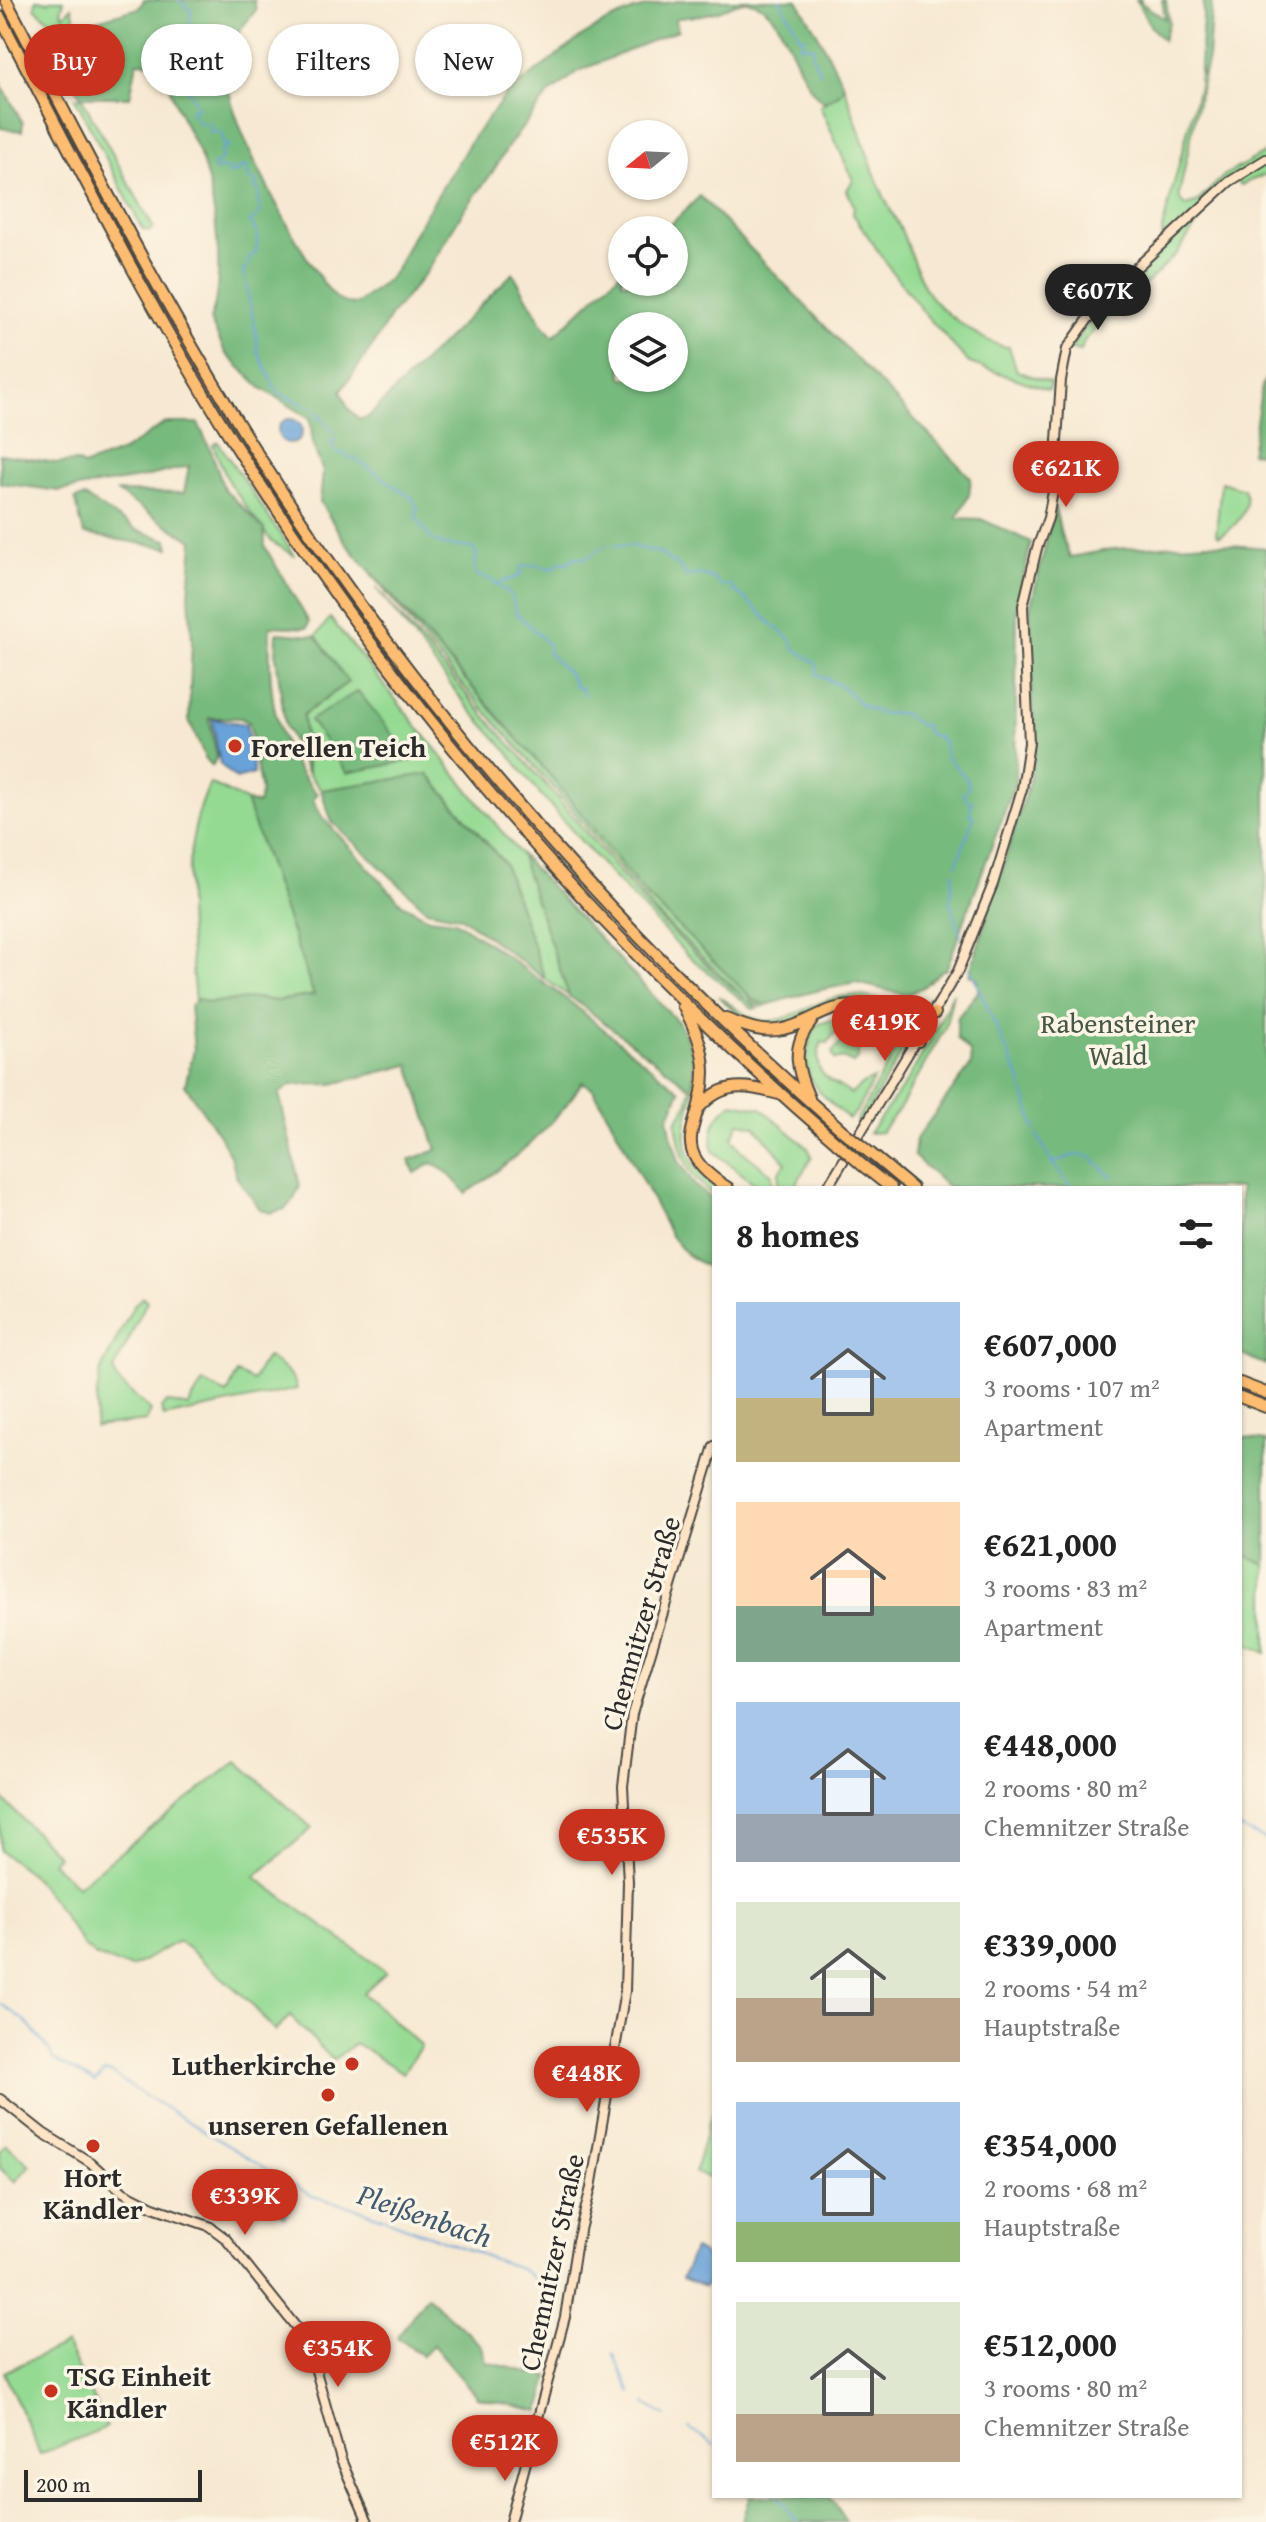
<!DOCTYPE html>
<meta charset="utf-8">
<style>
:root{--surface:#fff;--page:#f2f2f2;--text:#222;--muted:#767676;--accent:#c8321e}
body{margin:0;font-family:"Gentium Book Plus",serif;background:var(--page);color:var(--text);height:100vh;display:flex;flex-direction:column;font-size:30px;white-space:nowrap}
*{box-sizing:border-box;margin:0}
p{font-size:26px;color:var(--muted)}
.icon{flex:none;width:44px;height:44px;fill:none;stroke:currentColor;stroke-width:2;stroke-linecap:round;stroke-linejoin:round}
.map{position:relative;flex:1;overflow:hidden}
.side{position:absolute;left:712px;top:1186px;width:530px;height:1312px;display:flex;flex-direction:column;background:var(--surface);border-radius:0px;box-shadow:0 2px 6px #0004}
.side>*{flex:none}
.top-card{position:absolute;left:24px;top:24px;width:568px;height:72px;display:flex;gap:16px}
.needle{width:52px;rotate:252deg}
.tools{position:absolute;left:608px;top:120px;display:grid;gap:16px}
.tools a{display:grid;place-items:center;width:80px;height:80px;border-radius:50%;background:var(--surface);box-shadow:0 2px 6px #0004;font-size:40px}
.scale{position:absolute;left:24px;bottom:20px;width:178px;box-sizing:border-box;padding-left:8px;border:4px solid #2b2b2b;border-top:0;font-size:22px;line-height:28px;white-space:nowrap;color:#2b2b2b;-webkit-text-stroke:6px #fcf5e5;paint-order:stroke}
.price{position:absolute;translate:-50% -68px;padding:0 18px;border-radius:28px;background:var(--accent);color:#fff;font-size:26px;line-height:52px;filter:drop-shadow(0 2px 4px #0008)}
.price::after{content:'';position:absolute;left:50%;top:48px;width:24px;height:18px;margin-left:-12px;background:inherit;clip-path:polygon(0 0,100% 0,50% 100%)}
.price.on{background:#222;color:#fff}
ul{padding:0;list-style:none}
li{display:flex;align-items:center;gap:24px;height:200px;padding:0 24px}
li span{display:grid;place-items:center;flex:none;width:224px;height:160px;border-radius:0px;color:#555}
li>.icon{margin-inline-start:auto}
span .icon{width:96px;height:96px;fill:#fffc;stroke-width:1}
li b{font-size:34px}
h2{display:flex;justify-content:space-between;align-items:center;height:96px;padding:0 24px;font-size:34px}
.tag{padding:0 28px;border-radius:36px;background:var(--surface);box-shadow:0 2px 6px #0004;font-size:28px;line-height:72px}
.tag.on{background:var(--accent);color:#fff}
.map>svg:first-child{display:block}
.green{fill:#94da93;stroke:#60825f;stroke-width:2}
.forest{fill:#77ba7d;stroke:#517254;stroke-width:2;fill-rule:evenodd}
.water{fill:#68a2d8;stroke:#4a6682;stroke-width:2}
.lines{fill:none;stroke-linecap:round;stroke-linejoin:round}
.stream{stroke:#68a2d8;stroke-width:2}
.secondary-casing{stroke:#4a4844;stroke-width:12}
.highway-casing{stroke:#4a4844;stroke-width:14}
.secondary{stroke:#fee4c5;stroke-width:8}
.highway{stroke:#fdbc6f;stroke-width:10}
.highway-bridge-casing{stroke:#4a4844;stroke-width:14;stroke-linecap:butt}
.highway-bridge{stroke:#fdbc6f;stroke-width:10}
.poi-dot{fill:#c8321e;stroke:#fcf5e5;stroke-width:3}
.labels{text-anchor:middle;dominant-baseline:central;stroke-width:7;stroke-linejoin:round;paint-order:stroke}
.poi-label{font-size:28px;font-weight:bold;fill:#2b2b2b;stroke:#fcf5e5;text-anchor:start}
.park-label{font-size:28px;fill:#455745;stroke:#fcf5e5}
.street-label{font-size:28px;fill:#2b2b2b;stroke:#fcf5e5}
.water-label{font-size:30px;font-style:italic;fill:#435b70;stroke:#fcf5e5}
</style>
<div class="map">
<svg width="1266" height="2522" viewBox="0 0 1266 2522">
<rect width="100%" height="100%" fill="#fcf5e5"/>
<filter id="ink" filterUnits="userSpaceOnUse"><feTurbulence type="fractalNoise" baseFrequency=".0125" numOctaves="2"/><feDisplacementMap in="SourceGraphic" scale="16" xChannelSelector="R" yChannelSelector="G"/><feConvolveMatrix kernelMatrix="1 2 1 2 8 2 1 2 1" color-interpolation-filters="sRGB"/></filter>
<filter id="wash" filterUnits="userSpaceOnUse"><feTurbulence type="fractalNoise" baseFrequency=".006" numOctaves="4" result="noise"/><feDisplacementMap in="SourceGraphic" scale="32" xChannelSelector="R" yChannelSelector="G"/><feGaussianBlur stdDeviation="1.8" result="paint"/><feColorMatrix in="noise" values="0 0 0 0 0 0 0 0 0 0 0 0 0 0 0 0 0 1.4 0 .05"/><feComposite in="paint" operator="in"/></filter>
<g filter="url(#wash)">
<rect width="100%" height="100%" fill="#f7e9d1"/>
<path class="green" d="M36,0L49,2L50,0H64L61,12L64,15L72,7L75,19L72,24L49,20L35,8Z
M1200,66L1203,78L1179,195L1181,202L1186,206L1196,203L1225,175L1266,152V174L1241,185L1234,177L1202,203L1205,212L1177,253L1148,282L1131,292L1084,341L1081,351L1070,349L1093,319L1164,248L1162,230L1199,86Z
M844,86C858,125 869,166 887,203C891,212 897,221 901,230C910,251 916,274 928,293C940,311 989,347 1009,347L1017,371L1051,383L1049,390L969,363L925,314L893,273L853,214L854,206L847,190L853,180L820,106L840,93Z
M81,97L153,227L150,231L144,230L141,226L75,98Z
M218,442L295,556L272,542L229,483L213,445Z
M1221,482L1244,489C1252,508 1237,527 1219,536L1216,534Z
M371,574L554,780L646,895L752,999L766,1005L762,1007L748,1000L757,1008L753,1009L685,953L602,865L536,789L503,746L467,706L376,588L484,715L549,788L651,911L714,972L746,999L656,913L561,796L453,674Z
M330,618L520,854L569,996L545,979L504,863L428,774L321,790L308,774L303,715L348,682L316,636Z
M210,783L246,801L314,996L276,1001L257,998L209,1003L198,999L195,1002C189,927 177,855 210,783Z
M938,990C936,1006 920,1014 906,1019C886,1011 864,996 841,999C827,1002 814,1011 801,1017C768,1032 741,1023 719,996C733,1006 749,1021 768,1021C792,1020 811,1004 834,998C845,995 859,995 871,998C884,1001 899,1013 913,1009C923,1006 930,997 938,990Z
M953,993L945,1028L900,1108L881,1132L869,1133L906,1083L933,1036Z
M848,1017C867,1022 877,1032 888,1047L887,1058L883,1059L882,1045L867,1034L850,1029L833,1035L828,1043L822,1042C809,1075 829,1079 851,1094L861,1085L874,1079L856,1112L849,1119C813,1088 793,1073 817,1025L837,1018Z
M854,1037L858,1043V1059L853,1063L843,1058L835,1060L832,1053L843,1040Z
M899,1044L903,1050L860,1124L856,1121Z
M694,1076L698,1078C685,1125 673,1151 714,1188V1195C687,1177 680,1152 676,1122L687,1105Z
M732,1103L761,1108L808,1148L812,1157L794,1188H778L779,1172L786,1163L755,1126L739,1123L732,1138L742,1151L772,1175V1183L769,1188H760L713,1151C710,1130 714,1117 732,1103Z
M143,1297L147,1301L114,1370L117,1380L151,1411L146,1421L95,1427L97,1393L101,1370L134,1305Z
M268,1357C280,1366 294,1374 297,1389L164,1417L161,1408L167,1402L188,1407L203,1382L227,1394L237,1373L253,1381L264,1360Z
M1240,1554L1266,1565V1653L1240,1640Z
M237,1761L312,1828L255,1877L386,1972L363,1993L421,2046L403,2073L355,2043L333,2060L290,2016L275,2031L247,1999L188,1948L178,1941L131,1968L97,1957L84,1946L51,1898L31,1874L0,1851V1796L58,1856L52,1862L77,1886Z
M714,2111V2180L695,2172L708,2125Z
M6,2144L30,2165L15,2182L0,2168V2151Z
M66,2344L107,2427L40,2454L4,2372Z"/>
<path class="forest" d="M144,0H254L256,10C245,24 230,40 227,57C223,80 233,108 241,129C251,160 316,284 339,300C344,303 351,304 357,304L387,280L396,270L413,235L474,136L507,94L581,37L606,22L634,10L659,4L686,0H797L816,31L844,86L840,93L824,102C793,83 788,0 744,2C736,3 728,8 721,10C707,15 692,17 678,18L675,20L678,30L579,71L549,94L509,145L492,173L462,213L428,270L391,315L374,344L341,391L348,408L359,419L367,418L513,273L543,325L553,337L622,271V282H674V230H665L700,196L971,478L969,495L957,518L981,519L1031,542L1017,608L1015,783L946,970H942L923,987L906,995L857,983L819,990L766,1005L752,999L646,895L554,780L347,545L320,502L323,472L313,445L310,418L261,388L226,354L210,320C226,279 216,202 202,161C193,136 172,104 168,80C166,72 169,65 165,56L154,63L137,62L130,97H81L53,46L52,41L80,32L84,23L88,27L97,20L139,8ZM622,326H674V378H622Z
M1136,0H1141L1140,2L1165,19L1162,0H1166L1169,22L1163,40L1151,27Z
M1204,0H1212L1208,58L1203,78L1200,66Z
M0,82L23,123L22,131L0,128Z
M1266,378V454L1251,453L1262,385Z
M165,423H198L212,453L224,489L264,529L265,547L309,622L307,628L270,626C268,689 272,745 317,794L313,800L322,817L402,904L428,918L455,921L488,943L569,1001L680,1091L668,1118L672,1139L679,1161L695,1186L714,1200V1271L687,1255L671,1236L613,1124L593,1089L582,1082C556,1126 509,1164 466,1193L448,1173L432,1163L415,1173L409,1160L437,1150L409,1065L332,1084L291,1085L279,1094L300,1186L294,1199L285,1209L270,1213L260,1209L237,1178L231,1157L219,1135L185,1085L194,1050L190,1006L198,999L209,1003L257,998L276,1001L314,995L246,801L258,804L261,792L249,722L240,718H209L217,757L212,766L205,758L189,720L192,640L189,595L193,540C184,538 130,500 116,492L184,493L189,466L145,477L59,491L0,483V454L57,463L77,462L83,466L123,451Z
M85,497L137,530L167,540L169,548L84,534L75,499Z
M1055,507L1061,535L1070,557L1114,549L1208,543L1266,548V1365L1240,1354V1188H949L914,1156L916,1139L971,1065L970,1052L957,1038V1018L978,992L977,978L969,975L1029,782L1036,744L1032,704L1030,608Z
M277,633L316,636L348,682L303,715L308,774L285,725L276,656Z
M358,691L413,760L347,773L310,720Z
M428,774L504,863L545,979L461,917L427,910L332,822L321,790Z
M520,854L678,1022C691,1044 698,1062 691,1088L569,996Z
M1240,1437L1266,1441V1565L1240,1554Z
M427,2296L482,2346L486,2362L549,2377L540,2411L478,2398L433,2345L422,2356L397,2337Z
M750,2496H829L846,2522H741Z"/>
<path class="water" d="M278 431a12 12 0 1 1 24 0a12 12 0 1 1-24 0Z
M212,719L246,724L254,774L236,779L220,764Z
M282,2188L297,2197L285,2217L270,2207Z
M694,2249C706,2254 711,2262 714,2276L704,2287L682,2278Z"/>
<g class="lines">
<path class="stream" d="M179,0L191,11L190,24L197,29L194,35L183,41L187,49L181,52V61L176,63V67L171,69L175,84C189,86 193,95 197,108L190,111L199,123H209L212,127L209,130L212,133L218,131L224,139L222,144H228L229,146L221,150L222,159L213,165L216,170L227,168L228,174H230L233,170L239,173L240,167H247L249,179L257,182L254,187L258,189L260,197L257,200L261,211L257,217L250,221L258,235L256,252L248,260L249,266L243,270L256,333L258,352L277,392L312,408
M780,0L800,37H804L800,46L810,45L814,49L812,54L820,73
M316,412L335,434
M336,440L330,442L338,453H343L349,458H354L412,498L418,508L415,514C434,549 436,544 473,548L477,556L474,562L476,575L490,579L512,596L516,613L548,644V653L570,675L575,687L581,688L584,695
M614,546H631L661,553C669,565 678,559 686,576C700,573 713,574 721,586L732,585L733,590C755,602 769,627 791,639L794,648L817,664V674L841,686L863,706L882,714L902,713L919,725H924L929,734L940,738L944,742L946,756L966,778L969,787L963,795L965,798L972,802L969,814L974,817L956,865
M496,584L520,576L522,566L536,565L553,569L558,563L565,562L567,564L575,557L586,558L607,545
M953,873L950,903L962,939
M970,969L1020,1079L1035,1130
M1037,1135L1052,1163L1072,1188
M1052,1163L1075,1155L1091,1157L1112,1177
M1240,1828L1266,1840
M0,2003L25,2021L49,2049L53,2059L95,2082L104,2072L112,2073L134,2089L312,2196L356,2208L523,2270L562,2300
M613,2353L631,2393
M646,2404L666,2416
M689,2428L714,2445
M777,2496L798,2522"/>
</g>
</g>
<g filter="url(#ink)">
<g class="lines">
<defs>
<path id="secondary" d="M827,1188L958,971L993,884L1022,789L1029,743L1023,606L1037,548L1048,518L1054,486L1061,380L1067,349L1089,318L1124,279L1229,182L1266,159
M0,2099L43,2133L90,2162L123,2192L153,2207L209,2226L225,2238L304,2337L313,2360L341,2460L368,2522
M510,2522L565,2317L577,2241L591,2188L625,1991L628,1882L623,1786L632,1714L714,1446"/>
<path id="highway" d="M6,0C88,156 167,313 262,461C422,711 621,936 844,1132
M0,17C74,159 147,304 232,440C397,702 601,941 837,1143
M683,1006C695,1028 704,1048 704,1072C704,1127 662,1146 728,1188
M723,1018C743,1025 761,1034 783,1029C810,1024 830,1002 859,1007C882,1011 899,1028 918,1041
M898,1026C914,1026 922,1021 935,1013
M809,1098C797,1071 790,1046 812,1021
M699,1108C724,1080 746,1086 779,1094
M870,1153L912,1188
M862,1165L891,1188
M1240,1383L1266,1393
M1240,1397L1266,1407"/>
</defs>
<use href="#secondary" class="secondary-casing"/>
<use href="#highway" class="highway-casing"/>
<use href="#secondary" class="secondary"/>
<use href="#highway" class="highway"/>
<defs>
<path id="highway-bridge" d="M844,1132L870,1153
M837,1143L862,1165"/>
</defs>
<use href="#highway-bridge" class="highway-bridge-casing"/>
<use href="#highway-bridge" class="highway-bridge"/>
</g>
</g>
<g class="poi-dot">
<circle cx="235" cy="746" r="8"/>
<circle cx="352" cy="2064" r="8"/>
<circle cx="328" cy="2095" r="8"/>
<circle cx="93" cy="2146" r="8"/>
<circle cx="51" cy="2391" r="8"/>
</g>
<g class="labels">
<g class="poi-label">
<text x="251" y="746">Forellen Teich</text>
<text x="336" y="2064" text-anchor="end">Lutherkirche</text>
<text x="328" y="2124" text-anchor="middle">unseren Gefallenen</text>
<text x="93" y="2176" text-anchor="middle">Hort<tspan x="93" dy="32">Kändler</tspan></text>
<text x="67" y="2375">TSG Einheit<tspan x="67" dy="32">Kändler</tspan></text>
</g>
<g class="park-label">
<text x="1118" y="1022">Rabensteiner<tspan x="1118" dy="32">Wald</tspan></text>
</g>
<g class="street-label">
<text transform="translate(640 1623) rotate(-74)">Chemnitzer Straße</text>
<text transform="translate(551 2262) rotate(-78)">Chemnitzer Straße</text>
</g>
<g class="water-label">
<text transform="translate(425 2215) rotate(19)">Pleißenbach</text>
</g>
</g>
</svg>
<div class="tools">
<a><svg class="needle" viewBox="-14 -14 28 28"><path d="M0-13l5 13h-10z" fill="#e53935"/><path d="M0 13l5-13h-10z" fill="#767676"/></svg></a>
<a><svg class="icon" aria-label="locate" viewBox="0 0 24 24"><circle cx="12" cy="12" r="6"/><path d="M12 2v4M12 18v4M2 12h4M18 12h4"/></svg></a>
<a><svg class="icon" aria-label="layers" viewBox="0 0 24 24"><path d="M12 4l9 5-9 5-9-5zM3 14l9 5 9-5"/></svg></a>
</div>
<div class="scale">200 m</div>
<b class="price on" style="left:1098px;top:332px">€607K</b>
<b class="price" style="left:1066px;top:509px">€621K</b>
<b class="price" style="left:885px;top:1063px">€419K</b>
<b class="price" style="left:612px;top:1877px">€535K</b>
<b class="price" style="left:587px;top:2114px">€448K</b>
<b class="price" style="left:245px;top:2237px">€339K</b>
<b class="price" style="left:338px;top:2389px">€354K</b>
<b class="price" style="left:505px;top:2483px">€512K</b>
<div class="top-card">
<a class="tag on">Buy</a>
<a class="tag">Rent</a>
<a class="tag">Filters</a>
<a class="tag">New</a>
</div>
<section class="side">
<h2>8 homes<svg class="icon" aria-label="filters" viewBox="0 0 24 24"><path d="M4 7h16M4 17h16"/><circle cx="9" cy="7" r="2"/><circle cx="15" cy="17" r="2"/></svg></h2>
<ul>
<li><span style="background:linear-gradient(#a9c7e8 60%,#c2b280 0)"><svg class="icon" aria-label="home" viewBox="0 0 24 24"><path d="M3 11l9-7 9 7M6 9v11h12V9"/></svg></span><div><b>€607,000</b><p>3 rooms · 107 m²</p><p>Apartment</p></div></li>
<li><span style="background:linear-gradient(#ffd9b3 65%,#7fa58c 0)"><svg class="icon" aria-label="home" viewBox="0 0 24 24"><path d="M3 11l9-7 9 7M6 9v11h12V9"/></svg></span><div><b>€621,000</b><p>3 rooms · 83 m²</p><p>Apartment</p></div></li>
<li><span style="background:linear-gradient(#a9c7e8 70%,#9aa5b1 0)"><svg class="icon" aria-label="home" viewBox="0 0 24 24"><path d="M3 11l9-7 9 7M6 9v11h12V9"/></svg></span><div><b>€448,000</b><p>2 rooms · 80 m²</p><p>Chemnitzer Straße</p></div></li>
<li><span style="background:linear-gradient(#dfe7d0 60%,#b9a48a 0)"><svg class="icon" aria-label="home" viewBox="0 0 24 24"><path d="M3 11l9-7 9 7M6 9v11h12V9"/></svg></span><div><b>€339,000</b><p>2 rooms · 54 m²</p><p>Hauptstraße</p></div></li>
<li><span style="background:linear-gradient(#a9c7e8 75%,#8fb573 0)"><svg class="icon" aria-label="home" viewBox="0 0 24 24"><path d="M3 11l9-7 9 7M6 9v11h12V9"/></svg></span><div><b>€354,000</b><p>2 rooms · 68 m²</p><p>Hauptstraße</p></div></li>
<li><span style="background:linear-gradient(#dfe7d0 70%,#b9a48a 0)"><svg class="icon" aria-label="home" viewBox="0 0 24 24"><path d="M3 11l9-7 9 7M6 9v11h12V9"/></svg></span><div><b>€512,000</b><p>3 rooms · 80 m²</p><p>Chemnitzer Straße</p></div></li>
</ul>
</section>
</div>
